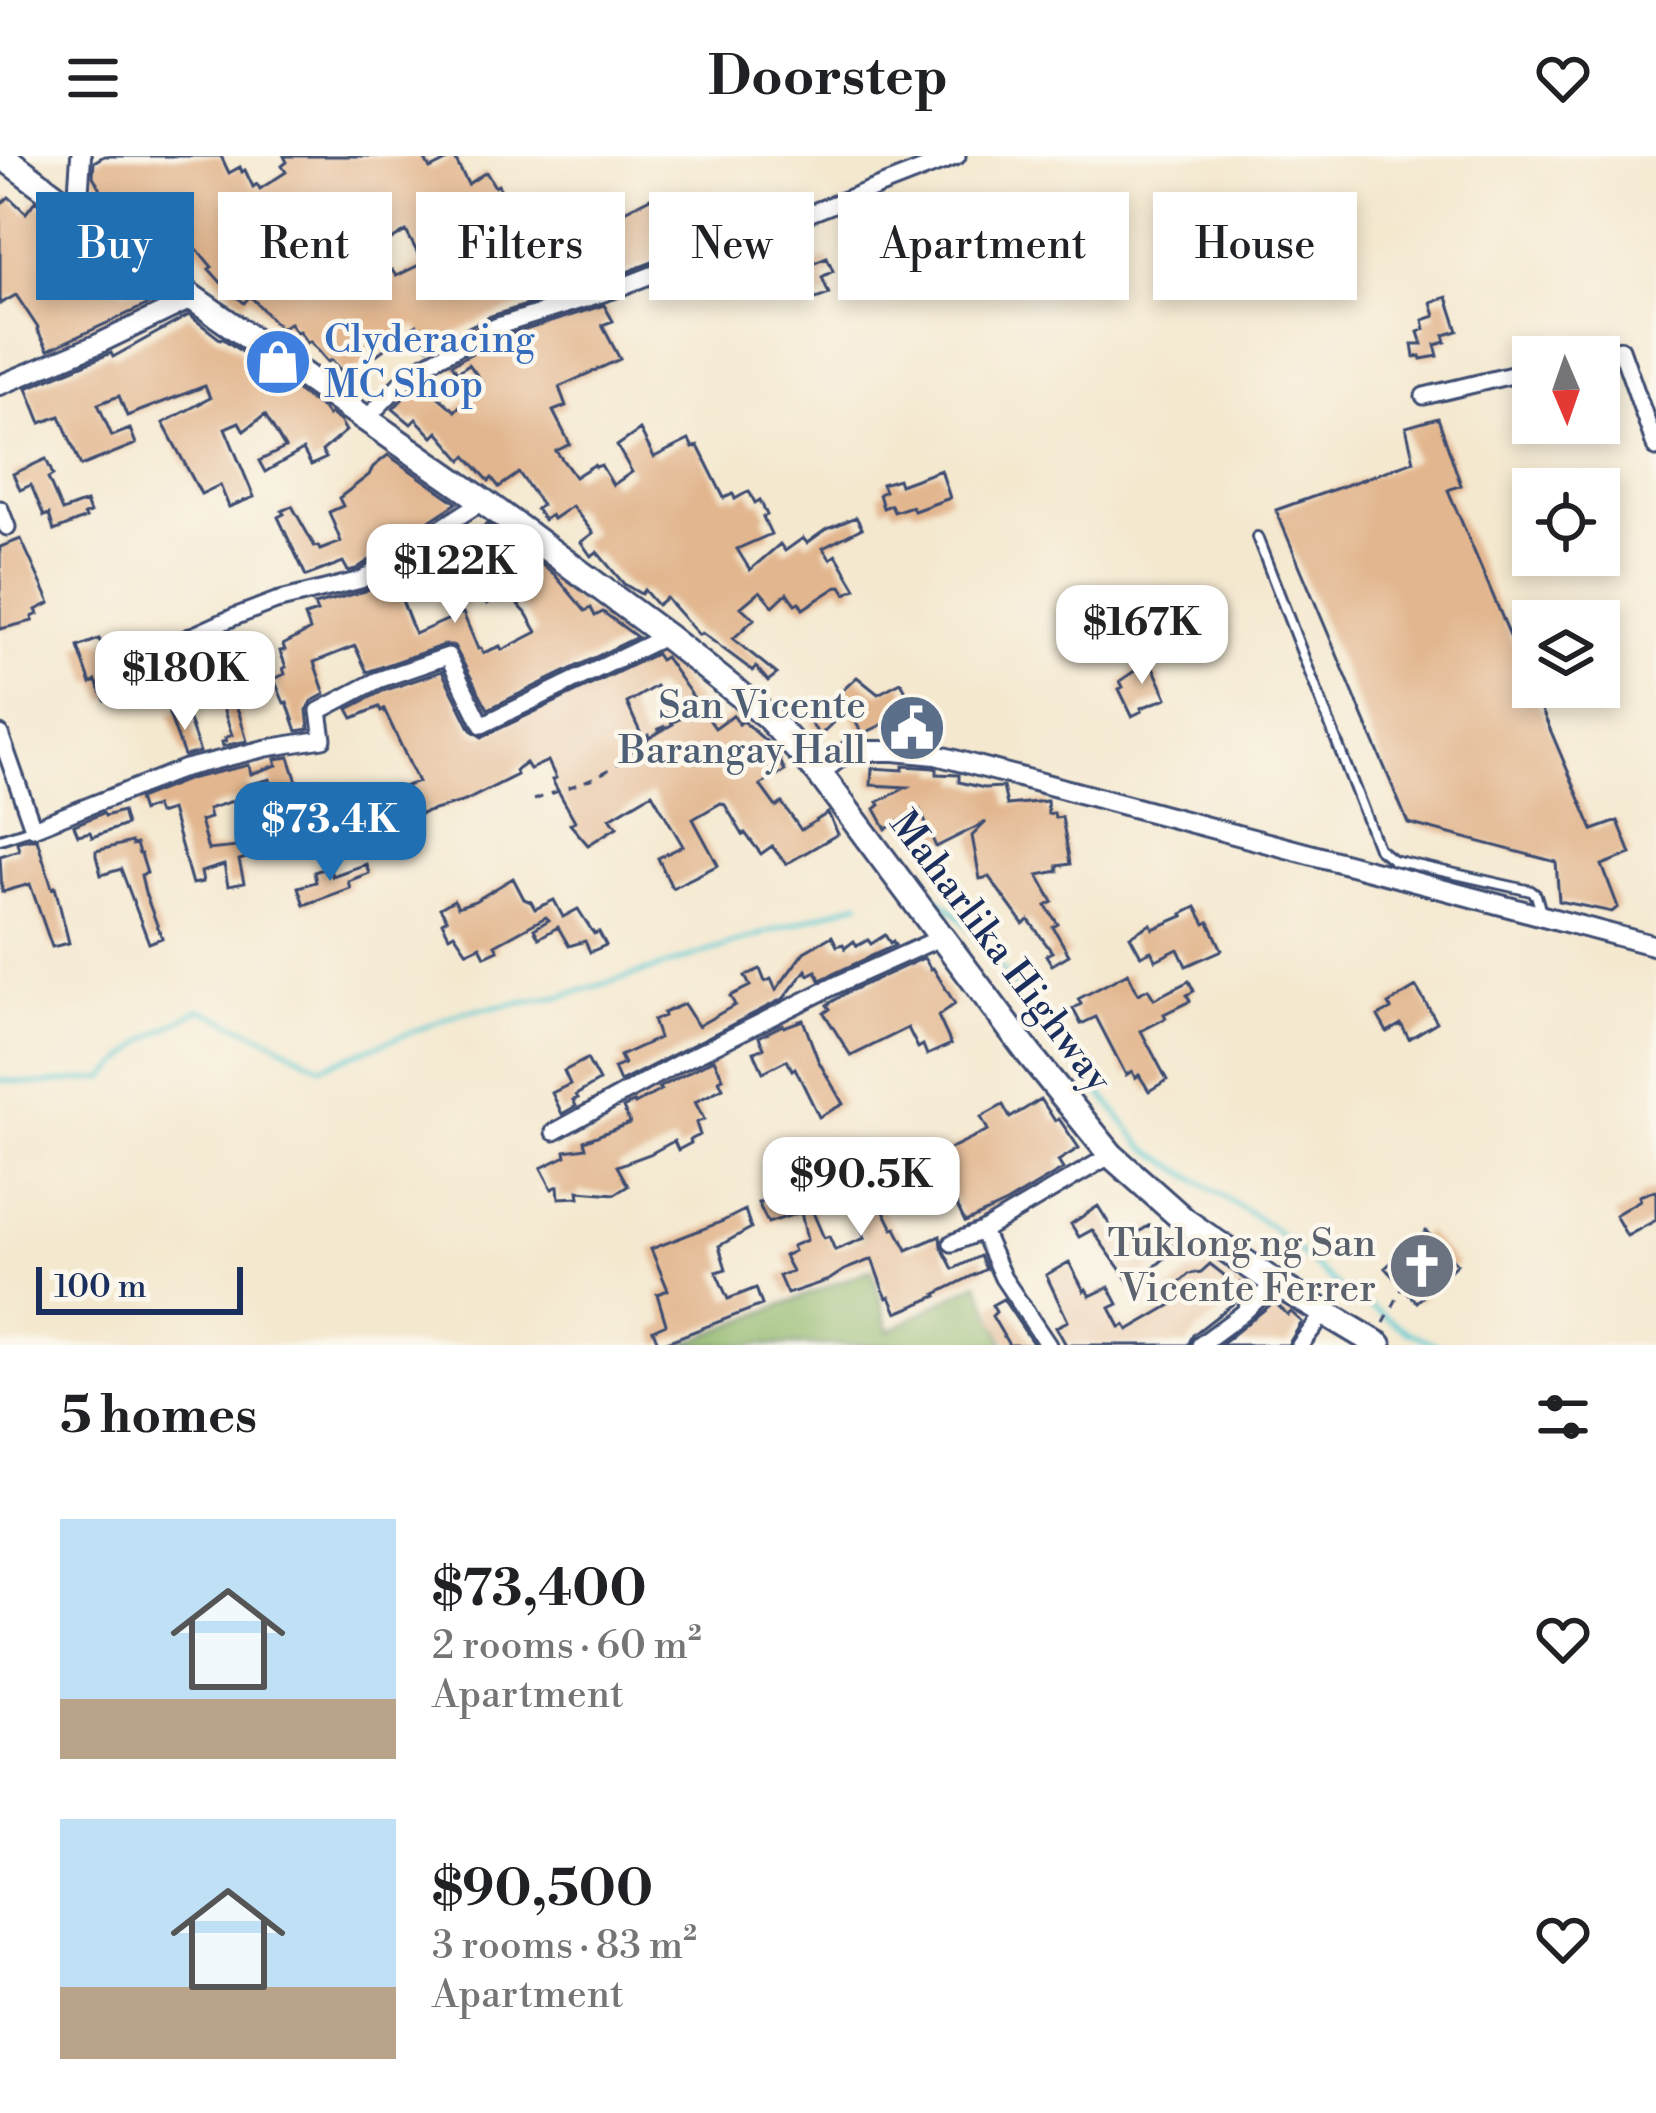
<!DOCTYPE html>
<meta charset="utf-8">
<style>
:root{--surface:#fff;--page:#f2f2f2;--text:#202124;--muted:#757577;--accent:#1f6fb2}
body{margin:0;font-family:"Libre Bodoni",serif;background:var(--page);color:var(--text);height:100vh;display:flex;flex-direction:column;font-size:45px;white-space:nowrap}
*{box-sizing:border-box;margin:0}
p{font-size:39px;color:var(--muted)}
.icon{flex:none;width:66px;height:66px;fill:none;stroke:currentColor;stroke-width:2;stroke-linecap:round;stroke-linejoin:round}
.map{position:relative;height:1189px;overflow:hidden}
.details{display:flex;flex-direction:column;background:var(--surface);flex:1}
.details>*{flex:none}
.banner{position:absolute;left:36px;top:36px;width:1584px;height:108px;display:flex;gap:24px}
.needle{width:78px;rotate:178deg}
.tools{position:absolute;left:1512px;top:180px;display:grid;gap:24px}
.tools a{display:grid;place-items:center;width:108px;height:108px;border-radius:0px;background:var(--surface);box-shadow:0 6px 18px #0003;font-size:60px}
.scale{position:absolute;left:36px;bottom:30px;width:207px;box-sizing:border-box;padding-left:12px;border:6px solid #1b2f5e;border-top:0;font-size:33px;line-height:42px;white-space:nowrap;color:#1b2f5e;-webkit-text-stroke:9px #fbf7ec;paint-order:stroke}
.price{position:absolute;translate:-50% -102px;padding:0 27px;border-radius:24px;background:#fff;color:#222;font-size:39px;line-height:78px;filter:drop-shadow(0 3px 6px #0008)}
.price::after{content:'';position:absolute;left:50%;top:72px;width:36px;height:27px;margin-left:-18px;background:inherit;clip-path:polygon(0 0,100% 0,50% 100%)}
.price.active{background:var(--accent);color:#fff}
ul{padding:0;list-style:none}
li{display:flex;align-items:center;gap:36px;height:300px;padding:0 60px}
li span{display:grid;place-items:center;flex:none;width:336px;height:240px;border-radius:0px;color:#555}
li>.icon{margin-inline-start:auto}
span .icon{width:144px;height:144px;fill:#fffc;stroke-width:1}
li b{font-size:51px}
h2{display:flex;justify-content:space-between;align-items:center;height:144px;padding:0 60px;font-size:51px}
.pill{padding:0 42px;border-radius:0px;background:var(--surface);box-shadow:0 6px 18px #0003;font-size:42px;line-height:108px}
.pill.active{background:var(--accent);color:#fff}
header{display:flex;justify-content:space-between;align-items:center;height:156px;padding:0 60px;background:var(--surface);font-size:54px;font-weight:700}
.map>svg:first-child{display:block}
.forest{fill:#91b76c;stroke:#567365;stroke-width:3}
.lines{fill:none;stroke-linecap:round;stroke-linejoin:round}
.stream{stroke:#5cc9d2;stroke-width:4.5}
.building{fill:#e2b68e;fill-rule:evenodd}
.service-casing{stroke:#3c4b6f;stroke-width:14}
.minor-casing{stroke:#3c4b6f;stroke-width:21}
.tertiary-casing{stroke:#3c4b6f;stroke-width:24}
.trunk-casing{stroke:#3c4b6f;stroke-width:30}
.path{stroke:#3c4b6f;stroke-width:3;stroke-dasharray:9 9;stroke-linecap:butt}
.service{stroke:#fff;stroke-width:8}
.minor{stroke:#fff;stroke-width:15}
.tertiary{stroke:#fff;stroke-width:18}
.trunk{stroke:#fff;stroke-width:24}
.path-bridge{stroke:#3c4b6f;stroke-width:3;stroke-dasharray:9 9;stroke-linecap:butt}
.labels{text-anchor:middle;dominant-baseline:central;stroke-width:9;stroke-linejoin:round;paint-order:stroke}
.shop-label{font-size:39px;fill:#366cbe;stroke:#fbf7ec;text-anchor:start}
.service-label{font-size:39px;fill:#4e5e75;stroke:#fbf7ec;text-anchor:end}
.street-label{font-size:39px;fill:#1b2f5e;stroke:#fbf7ec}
.worship-label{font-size:39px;fill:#5b616d;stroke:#fbf7ec;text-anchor:end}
</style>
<header><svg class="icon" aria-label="menu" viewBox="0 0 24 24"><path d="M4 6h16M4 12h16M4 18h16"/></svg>Doorstep<svg class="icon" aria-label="heart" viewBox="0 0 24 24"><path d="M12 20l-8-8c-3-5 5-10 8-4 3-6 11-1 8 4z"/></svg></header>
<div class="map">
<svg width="1656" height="1189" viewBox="0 0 1656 1189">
<rect width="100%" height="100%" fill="#fbf7ec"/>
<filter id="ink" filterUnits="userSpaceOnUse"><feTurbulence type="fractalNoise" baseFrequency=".00833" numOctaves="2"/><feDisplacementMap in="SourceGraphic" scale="24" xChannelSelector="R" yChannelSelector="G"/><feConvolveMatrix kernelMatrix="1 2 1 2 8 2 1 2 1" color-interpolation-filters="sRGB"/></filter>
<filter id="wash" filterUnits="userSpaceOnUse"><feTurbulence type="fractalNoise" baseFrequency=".004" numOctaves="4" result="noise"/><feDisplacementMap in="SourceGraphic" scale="48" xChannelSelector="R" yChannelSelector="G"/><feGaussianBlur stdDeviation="2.7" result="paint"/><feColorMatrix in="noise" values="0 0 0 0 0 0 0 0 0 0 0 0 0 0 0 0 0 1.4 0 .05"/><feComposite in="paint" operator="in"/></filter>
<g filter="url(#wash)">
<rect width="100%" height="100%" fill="#f4e8cf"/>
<path class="forest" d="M872,1113L889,1175L978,1126L1005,1189H681Z"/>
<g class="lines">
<path class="stream" d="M922,728L961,762L1143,990L1271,1071L1340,1132L1408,1176L1438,1189
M0,924L37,928L105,922L146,884L200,853L269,883L321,911L464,856L559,841L661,811L860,746"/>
</g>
<g id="blocks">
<path class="building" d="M104,0H221L229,17L240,11L242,16L245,14L253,31L257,28L260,33L286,16L282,10L287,6L284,0H423L430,13L454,1L468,28L486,16L495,31L498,29L504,39L497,43L509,61L514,72L511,73L537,121L560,111L535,63L538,61L533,54L552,40L570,69L565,72L579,88L596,77L593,71L652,41L660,58L697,45L708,73L716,70L719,80L609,123L491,160L428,191L417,169L346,221L332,204L328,206L310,185L307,187L299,175L296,176L290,167L280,172L250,140L244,147L225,131L209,113L212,111L197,93L186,102L170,83L162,86L147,71L144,73L139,69L124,52L121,55L112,43L107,46L93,20L94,6ZM406,75L423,107L396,120L392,114L386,118L372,96Z
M9,41L26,57L35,45L113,103L104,111L125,135L136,130L151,145L160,138L164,141L48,194L37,174L38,172L16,139L0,148V49Z
M827,101L833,115L822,121L829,138L815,143L802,111Z
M1447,141L1458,175L1444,179L1446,186L1435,189L1438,200L1421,203L1420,200L1414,201L1412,188H1422L1418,176L1425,173L1423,164L1435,160L1431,146Z
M604,149L613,165L602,169L620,203L559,231L566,250L553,255L570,288L556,295L575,321L594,309L596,311L601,309L613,329L632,316L617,290L640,274L654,301L689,284L693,292L698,290L724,342L733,338L735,343L749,335L755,347L760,344L767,359L763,361L771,378L737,393L750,414L780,388L785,395L803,382L807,387L825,374L856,361L862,372L823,392L830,403L836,399L856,433L846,438L841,430L835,432L803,453L799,446L795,448L787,437L773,450L760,435L741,451L754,463L733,483L777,518L768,525L756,511L753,515L702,477L699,479L666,442L657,449L644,434L641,438L624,428L597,396L591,400L581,386L593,377L572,350L553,363L551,359L544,364L536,353L542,349L519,317L499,331L492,322L489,325L466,300L462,304L438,276L433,281L416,263L411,268L393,253L420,225L455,255L482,226L469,208L457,216L452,208L500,182Z
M189,159L220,183L222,182L323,253L328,260L330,258L340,265L346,275L322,295L326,302L311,309L303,294L265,316L259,305L285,292L265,259L244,275L239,266L225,272L254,341L229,351L220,329L201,338L163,267L210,242L205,230L127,260L119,240L98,248L112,280L130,273L136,288L81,310L60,260L41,267L27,232L111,197L113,201Z
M1438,262L1461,329L1448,334L1593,674L1618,665L1631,698L1602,709L1618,751L1612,756L1559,745L1556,706L1408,667L1276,354L1414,305L1406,271Z
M388,299L457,347L356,413L348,415L343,406L306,420L278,361L284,358L282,355L292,350L315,391L318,390L320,394L341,386L329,356L343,350L339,342L369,319L373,311Z
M46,303L53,319L48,322L62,355L86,346L90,357L84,359L86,362L54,375L49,358L44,360L31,329L20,334L13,318Z
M941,314L950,342L914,355L912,350L894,356L891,349L883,352L879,338L885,335L882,328L898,323L900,329Z
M487,368L554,418L585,455L591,452L595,460L603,456L637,481L488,553L454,490L444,489L367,516L355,490L314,506L325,538L312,545L307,554L309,573L297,575L287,546L284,547L274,523L285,518L283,512L286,511L280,495L285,494L283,489L310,474L305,460L317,456L314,449L365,435L397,415L404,441L401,442L415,478L463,457L478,493L481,492L483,497L500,490L502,494L537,476L526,457L510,440L505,445L500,438L487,448L482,441L452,453L432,402Z
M21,383L50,447L36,454L38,458L32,461L33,465L0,473V391Z
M99,483L101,487L108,484L113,498L117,496L124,513L116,516L125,536L105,544L96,525L91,528L78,491Z
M656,498L660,504L665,501L715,572L733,559L739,568L743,565L774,592L785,615L760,629L776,651L782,647L801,674L828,657L838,678L786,708L772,690L761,698L745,677L743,679L725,649L721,647L693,663L718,709L672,732L658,702L683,690L652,637L610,662L617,671L588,689L570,668L575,665L552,624L556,622L548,605L530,613L526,607L515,615L517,619L465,645L400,664L399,662L376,672L369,656L394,645L391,635L418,626L384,553L381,555L379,551L353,562L348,553L383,535L442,515L471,574L482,581ZM656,530L669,549L663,553L673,568L644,585L627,547Z
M1148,500L1167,542L1141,552L1142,555L1132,560L1119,533L1123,531L1120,525L1136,514L1132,507Z
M857,521L878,538L901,526L917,555L923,552L929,563L931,570L923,575L925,579L916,584L907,583L897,562L862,578L850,555L846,559L844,556L820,579L810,567L829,552L827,549Z
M228,534L239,557L247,585L223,590L222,586L226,585L225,582L232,579L222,549L218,550L214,539Z
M185,553L200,596L184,600L169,558Z
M289,601L301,638L313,634L317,650L280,661L270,623L247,629L251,639L208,653L210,662L200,665L208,694L247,690L250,701L239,704L244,727L228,730L224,709L201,716L203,726L192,728L171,654L158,658L155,650L142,655L138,643L189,623L249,609L251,618L277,609L275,603Z
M903,610L934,612L937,613V618L959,619V626L984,632L1003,631L1007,649L1047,645L1048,658L1054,657L1055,662L1062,661L1070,708L1057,710L1058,715L1038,719L1053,746L1046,750L1058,768L1053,771L1069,799L1052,809L1046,799L1052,796L1029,764L1023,768L989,721L980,723L972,680L986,666L936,691L920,654L886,673L875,653L880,649L878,646L907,631L871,629L872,612L903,614Z
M122,655L126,669L92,681L90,676L78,679L75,672L74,669L103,657L105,660Z
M28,683H37L52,732L55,731L69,787L52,791L30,728L2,736L0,700L19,694L17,686Z
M131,686L132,689L136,688L139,698H141L147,717L141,719L145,737L162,782L149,787L121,713L101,719L96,700V695Z
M366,708L369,717L348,725L350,732L304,749L298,731L316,726L314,716L329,711L332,720Z
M513,722L524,743L531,746L535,753L554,744L563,761L578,753L594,778L599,776L606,789L590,796L585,785L569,790L558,771L539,782L534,773L549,764L546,761L495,789L498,794L485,800L480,790L467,796L454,777L449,780L442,766L447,763L440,752L454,744L458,751L475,745Z
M1196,751L1205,768L1209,766L1222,794L1186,810L1178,793L1156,804L1151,795L1141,800L1130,780L1151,768L1153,773L1183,760L1182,758Z
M885,779L890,787L893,785L895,789L820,824L816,815L809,819L806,814L784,842L620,926L614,912L624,908L620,900L659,882L653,864L664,860L663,857L684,848L698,870L735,849L730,840L750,830L745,820L760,813L765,826L771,823L776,834L804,796L832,780L837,790L843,788L845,792L854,785L857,790L868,784L871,788Z
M924,802L931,813L933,812L955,848L938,860L951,888L927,899L923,889L918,892L908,872L851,900L824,857L830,853L827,849L846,837Z
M1128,817L1138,838L1148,833L1154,843L1189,825L1194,835L1187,839L1190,845L1164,858L1166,862L1141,875L1167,924L1149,935L1139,919L1135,922L1132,915L1126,919L1096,861L1081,868L1073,853L1081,848L1078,843Z
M1416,831L1437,866L1409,883L1401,868L1387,876L1378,860L1391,853L1388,848Z
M803,864L818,904L843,948L819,961L795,912L792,914L787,904L763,916L754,896L764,892L759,881L783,869L784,871Z
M587,903L599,925L576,939L578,942L573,944L576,950L562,958L552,937L570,928L564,915Z
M714,903L723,922L719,924L723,932L695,946L704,963L696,967L700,979L690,984L691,987L678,994L674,985L650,998L617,1010L628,1030L615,1038L578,1035L579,1041L559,1042L558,1030L552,1033L541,1012L566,1000L565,995L586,992L584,985L630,967L623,952L634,946L635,948L661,934L659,932Z
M1041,943L1055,965L1059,963L1079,992L1058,1005L1063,1013L1006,1047L965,1066L933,1001L988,974L981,961L1003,949L1010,962Z
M873,1002L878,1014L881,1012L895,1042L881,1049L893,1073L896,1072L907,1094L940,1080L941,1090L953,1113L980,1100L986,1113L936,1138L937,1140L897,1157L890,1141L887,1142L882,1131L872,1103L844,1114L829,1124L787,1138L779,1120L792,1115L784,1100L794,1095L792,1090L807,1084L801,1056L768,1067L758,1047L796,1037L793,1028L800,1025L802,1030L822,1023ZM847,1041L865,1082L835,1094L829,1080L824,1082L812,1054Z
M1656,1034V1064L1627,1080L1615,1059L1640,1044L1639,1040Z
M1098,1050L1121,1087L1150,1069L1172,1090L1168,1094L1171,1097L1132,1130L1092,1074L1079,1081L1071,1068Z
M745,1054L751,1072L719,1090L726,1113L716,1116L728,1143L756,1132L762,1149L659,1189L653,1174L666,1168L657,1138L668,1134L651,1093L721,1066Z
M1426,1075L1457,1108L1417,1146L1385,1112Z
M1069,1106L1084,1135L1086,1133L1090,1140L1109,1131L1118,1148L1110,1152L1120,1171L1125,1169L1128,1174L1178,1145L1169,1136L1189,1118L1201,1116L1210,1108L1238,1130L1241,1127L1248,1135L1253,1132L1193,1179L1188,1189H1066L1056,1171L1068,1165L1046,1119Z
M1003,1143L1034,1189H1009L992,1160L996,1156L992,1149Z
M1274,1146L1288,1159L1291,1156L1302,1166L1288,1189H1220Z"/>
</g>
</g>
<g filter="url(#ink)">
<use href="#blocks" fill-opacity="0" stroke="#3c4b6f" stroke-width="3"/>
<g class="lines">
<defs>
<path id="service" d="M1257,381L1378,692L1393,704L1531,735L1536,739L1542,760
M0,683L31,673"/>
<path id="minor" d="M1586,201L1621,193L1656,292
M1424,240L1533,214
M367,262L413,215L495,171L613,134L957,0
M0,353L7,371
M149,491L181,485L234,461L276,445L361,424L483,345
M0,578L33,672L185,612L267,592L323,583L319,555L378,524L448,500L482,569L666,480
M554,976L677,908L842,826L942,781
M952,1087L982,1075
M1048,1189L1003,1122L982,1075L1111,999
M1200,1189L1242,1158L1275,1127
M1300,1189L1326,1155"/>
<path id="tertiary" d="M77,57L81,0
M0,229L98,188L193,142
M819,617L848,595H894L936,599L1656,790"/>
<path id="trunk" d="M2,0L193,142L483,345L666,480L767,560L819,617L1029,898L1111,999L1185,1065L1275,1127L1379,1189"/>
</defs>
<use href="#service" class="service-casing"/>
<use href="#minor" class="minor-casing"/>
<use href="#tertiary" class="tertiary-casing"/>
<use href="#trunk" class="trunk-casing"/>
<path class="path" d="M100,49L103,44L116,53
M534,644C559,634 600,623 620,606C630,598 635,587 647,580C668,566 693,560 712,543
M1384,1167L1403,1131"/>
<use href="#service" class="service"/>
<use href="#minor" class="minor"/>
<use href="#tertiary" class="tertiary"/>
<use href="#trunk" class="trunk"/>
<path class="path-bridge" d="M95,81L116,53"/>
</g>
</g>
<defs>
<symbol id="shop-disc" viewBox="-11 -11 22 22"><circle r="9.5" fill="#3f7fe0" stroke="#fbf7ec"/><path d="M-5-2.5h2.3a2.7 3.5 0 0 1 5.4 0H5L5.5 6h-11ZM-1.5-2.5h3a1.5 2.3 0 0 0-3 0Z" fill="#fff"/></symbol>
<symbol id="civic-disc" viewBox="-11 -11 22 22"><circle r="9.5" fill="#5c6f8a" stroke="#fbf7ec"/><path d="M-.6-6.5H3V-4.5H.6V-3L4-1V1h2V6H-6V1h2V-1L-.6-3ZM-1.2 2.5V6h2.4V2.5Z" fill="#fff"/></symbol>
<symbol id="church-disc" viewBox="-11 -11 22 22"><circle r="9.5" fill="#6b7280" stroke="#fbf7ec"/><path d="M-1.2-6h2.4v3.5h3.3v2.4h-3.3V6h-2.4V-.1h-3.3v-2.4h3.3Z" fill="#fff"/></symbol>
</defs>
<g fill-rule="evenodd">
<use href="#shop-disc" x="240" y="168" width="76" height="76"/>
<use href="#civic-disc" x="874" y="534" width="76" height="76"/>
<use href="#church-disc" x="1384" y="1072" width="76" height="76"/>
</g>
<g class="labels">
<g class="shop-label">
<text x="324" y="184">Clyderacing<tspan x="324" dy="45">MC Shop</tspan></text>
</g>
<g class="service-label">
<text x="866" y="550">San Vicente<tspan x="866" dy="45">Barangay Hall</tspan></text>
</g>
<g class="street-label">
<text transform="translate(1000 796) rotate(53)">Maharlika Highway</text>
</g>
<g class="worship-label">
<text x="1376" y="1088">Tuklong ng San<tspan x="1376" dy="45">Vicente Ferrer</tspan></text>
</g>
</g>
</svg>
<div class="tools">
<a><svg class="needle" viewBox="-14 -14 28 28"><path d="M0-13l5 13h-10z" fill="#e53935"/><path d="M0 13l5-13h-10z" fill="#757577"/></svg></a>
<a><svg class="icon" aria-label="locate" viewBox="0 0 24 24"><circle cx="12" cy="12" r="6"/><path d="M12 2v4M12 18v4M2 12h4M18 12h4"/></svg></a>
<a><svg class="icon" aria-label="layers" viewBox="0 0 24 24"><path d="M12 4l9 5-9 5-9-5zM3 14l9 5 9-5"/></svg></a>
</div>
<div class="scale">100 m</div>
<b class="price" style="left:455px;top:470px">$122K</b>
<b class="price" style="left:1142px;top:531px">$167K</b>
<b class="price" style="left:185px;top:577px">$180K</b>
<b class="price active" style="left:330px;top:728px">$73.4K</b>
<b class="price" style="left:861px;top:1083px">$90.5K</b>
<div class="banner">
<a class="pill active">Buy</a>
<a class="pill">Rent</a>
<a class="pill">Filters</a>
<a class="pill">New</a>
<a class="pill">Apartment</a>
<a class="pill">House</a>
</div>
</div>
<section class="details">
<h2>5 homes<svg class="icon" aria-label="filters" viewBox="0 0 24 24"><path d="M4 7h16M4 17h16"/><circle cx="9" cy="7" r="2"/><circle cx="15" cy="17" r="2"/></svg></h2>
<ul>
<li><span style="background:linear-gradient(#bfe0f5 75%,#b9a48a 0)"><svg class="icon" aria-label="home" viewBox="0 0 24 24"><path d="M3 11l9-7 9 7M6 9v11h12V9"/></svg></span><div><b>$73,400</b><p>2 rooms · 60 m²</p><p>Apartment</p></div><svg class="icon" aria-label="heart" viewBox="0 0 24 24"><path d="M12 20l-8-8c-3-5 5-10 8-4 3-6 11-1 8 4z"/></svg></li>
<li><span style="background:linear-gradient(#bfe0f5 70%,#b9a48a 0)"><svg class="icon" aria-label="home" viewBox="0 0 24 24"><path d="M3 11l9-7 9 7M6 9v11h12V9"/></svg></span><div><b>$90,500</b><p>3 rooms · 83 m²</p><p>Apartment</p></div><svg class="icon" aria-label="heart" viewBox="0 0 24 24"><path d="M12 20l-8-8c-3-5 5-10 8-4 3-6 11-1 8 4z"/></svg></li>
</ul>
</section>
